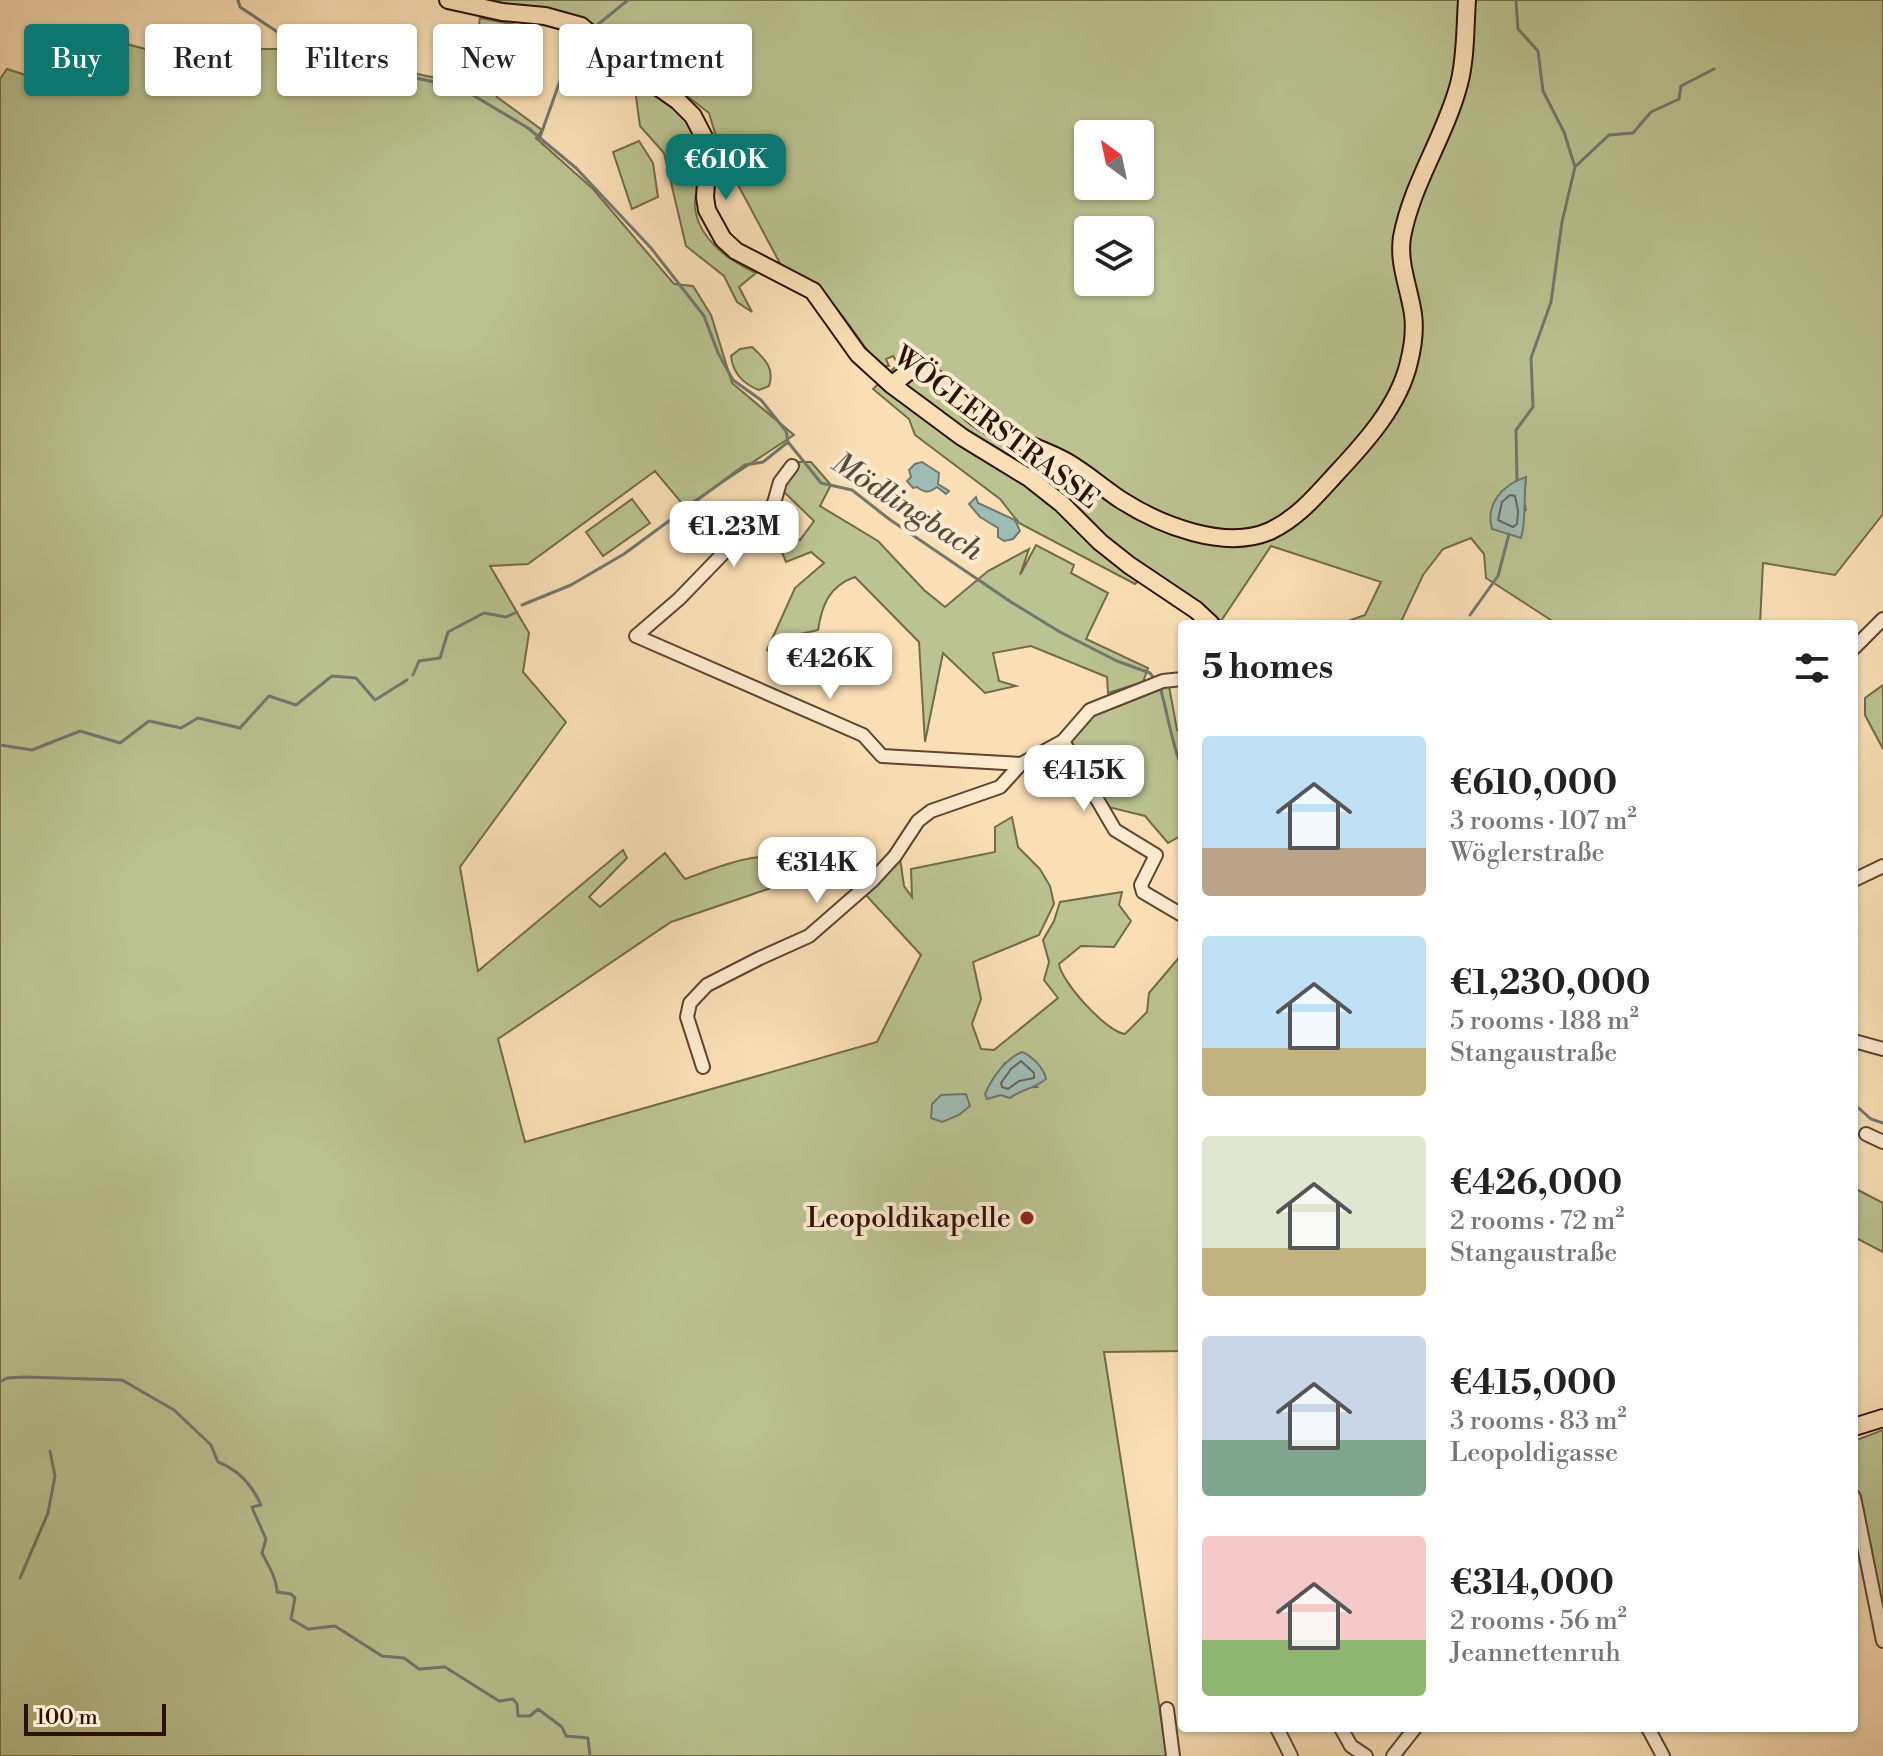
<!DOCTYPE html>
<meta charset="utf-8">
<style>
:root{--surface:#fff;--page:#f2f2f2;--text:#222;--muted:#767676;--accent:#0f766e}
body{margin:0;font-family:"Libre Bodoni",serif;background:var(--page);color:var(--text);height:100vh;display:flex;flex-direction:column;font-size:30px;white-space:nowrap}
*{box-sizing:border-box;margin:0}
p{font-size:26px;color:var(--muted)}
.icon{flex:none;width:44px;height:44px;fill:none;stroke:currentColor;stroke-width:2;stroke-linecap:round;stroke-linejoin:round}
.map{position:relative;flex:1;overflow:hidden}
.side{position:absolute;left:1178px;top:620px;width:680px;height:1112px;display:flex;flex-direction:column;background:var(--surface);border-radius:8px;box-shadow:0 2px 6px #0004}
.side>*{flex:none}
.banner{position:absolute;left:24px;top:24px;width:760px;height:72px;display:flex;gap:16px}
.needle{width:52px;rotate:327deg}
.fabs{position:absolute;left:1074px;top:120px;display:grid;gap:16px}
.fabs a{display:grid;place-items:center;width:80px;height:80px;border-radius:8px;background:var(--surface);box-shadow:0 2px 6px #0004;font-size:40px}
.scale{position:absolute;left:24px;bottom:20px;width:142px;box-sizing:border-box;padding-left:8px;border:4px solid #2d1000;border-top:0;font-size:22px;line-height:28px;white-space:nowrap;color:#2d1000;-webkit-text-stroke:6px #fcead0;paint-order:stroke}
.price{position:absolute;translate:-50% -68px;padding:0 18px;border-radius:16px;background:#fff;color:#222;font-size:26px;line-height:52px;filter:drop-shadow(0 2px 4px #0008)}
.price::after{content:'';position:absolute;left:50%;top:48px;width:24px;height:18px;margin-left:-12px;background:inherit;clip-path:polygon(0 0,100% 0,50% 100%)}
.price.active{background:var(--accent);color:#fff}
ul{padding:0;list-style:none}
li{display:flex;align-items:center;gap:24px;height:200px;padding:0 24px}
li span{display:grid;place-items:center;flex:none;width:224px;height:160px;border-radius:8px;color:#555}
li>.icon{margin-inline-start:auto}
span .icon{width:96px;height:96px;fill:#fffc;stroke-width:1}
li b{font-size:34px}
h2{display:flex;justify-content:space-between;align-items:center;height:96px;padding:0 24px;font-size:34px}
.chip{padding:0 28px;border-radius:8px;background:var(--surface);box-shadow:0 2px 6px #0004;font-size:28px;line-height:72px}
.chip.active{background:var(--accent);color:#fff}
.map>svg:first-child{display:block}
.green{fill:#bac391;stroke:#746a48;stroke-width:2;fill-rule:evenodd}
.water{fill:#9fbcb5;stroke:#71776d;stroke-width:2}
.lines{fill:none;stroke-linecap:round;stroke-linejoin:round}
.shore{stroke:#66665a;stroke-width:2}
.stream{stroke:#71776d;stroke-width:3}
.minor-casing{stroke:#60442e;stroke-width:16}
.major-casing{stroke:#2d1000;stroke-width:20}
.minor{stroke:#fcead0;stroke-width:12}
.major{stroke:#fadfb6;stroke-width:16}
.poi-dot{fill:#8f2418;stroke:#fcead0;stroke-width:3}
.labels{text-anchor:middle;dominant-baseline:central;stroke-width:8;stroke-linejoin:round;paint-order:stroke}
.street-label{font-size:28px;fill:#2d1000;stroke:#fcead0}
.poi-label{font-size:28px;fill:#2d1000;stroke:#fcead0;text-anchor:end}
.water-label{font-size:30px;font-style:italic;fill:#554c3f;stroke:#fcead0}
</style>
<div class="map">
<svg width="1883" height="1756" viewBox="0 0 1883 1756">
<rect width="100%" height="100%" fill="#fadfb6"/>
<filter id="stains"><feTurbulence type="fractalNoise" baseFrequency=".0025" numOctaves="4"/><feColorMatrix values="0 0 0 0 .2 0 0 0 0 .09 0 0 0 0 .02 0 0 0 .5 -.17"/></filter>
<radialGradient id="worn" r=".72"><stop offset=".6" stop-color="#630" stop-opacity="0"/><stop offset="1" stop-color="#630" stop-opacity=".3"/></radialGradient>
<path class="green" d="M490,0H1883V514L1835,575L1763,563L1760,624H1557L1486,578L1484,554L1471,538L1443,549L1423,575L1400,624H1340L1365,615L1381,582L1271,546L1221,621L1151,569L1135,584L1019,523L1000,499L915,435L909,419L873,389L898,364L893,356L886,359L889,366H883L875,361C850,328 825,281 783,269L721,153L709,113L673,85L635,61L604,32L574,18ZM1088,134H1140V186H1088ZM1088,230H1140V282H1088ZM1405,306L1418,354L1401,369L1406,327ZM1526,477L1524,499L1526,510L1493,529Z
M480,18L517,25L497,97L542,130L536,138L593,189L674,284L693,286L711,315L732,383L794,435L685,507L655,471L528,564L490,566L529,633L523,672L566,722L460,867L478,971L623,850L627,858L589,897L600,907L665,853L685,879C724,865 766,845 806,865L771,888L671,922L498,1039L525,1142L877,1042L921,955L865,894L900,858L904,886L912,897L911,869L995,852V827L1012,817L1018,847L1040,869L1050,886L1054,904L1039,935L973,962L981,999L972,1024L981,1049L994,1050L1058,998L1044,980L1049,962L1043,940L1054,921L1060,902L1122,892L1119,905L1131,921L1114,947L1081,946L1059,964C1061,981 1106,1032 1125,1034L1147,1012L1149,993L1182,954V1351L1104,1352L1167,1756H0V79L7,69L56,85L84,33L230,71L244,49H298L470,85ZM1005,1063L1037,1087L1022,1088L1010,1098L1001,1095L990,1084Z
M601,53C630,75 690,110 701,146C704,157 699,172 698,183C697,191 694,200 695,208C699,240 730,261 756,273L739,287L752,312L737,302L724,276L686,246L664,153L640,126L635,89Z
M639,141L653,163L658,197L632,209L613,152Z
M752,347C765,359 775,368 769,386L759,390C743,384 733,373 731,356L740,349Z
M798,462H811L831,485L820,506L878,541L924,590L945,607L988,571L1029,549L1020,575L1036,545L1074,565L1071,573L1108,593L1086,639L1148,668L1143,682L1108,693L1107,677L1031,646L993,653L999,681L1016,686L985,693L943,653L925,742L919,642L855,577C829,586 822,605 818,630L801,634L783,662L767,650L795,588L824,563L811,552L786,562L771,526L800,540L814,521L783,491Z
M632,499L650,523L603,556L586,532Z
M1883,685V749L1865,715V698Z
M1169,686L1177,730L1182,734V835L1168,843L1145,816L1104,806L1068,741L1092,716Z
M1854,1188L1883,1203V1252L1854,1237Z
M1883,1430V1607L1854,1476V1441Z"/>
<path class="water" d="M922,462L939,473L938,484L949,491L946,494L937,487C929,493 925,493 917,487L913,488L907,481L911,477L909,470L915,464Z
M1526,477C1523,498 1527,517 1521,538L1492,529C1485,503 1503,485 1526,477Z
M976,497L978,503L1015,520L1020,531L1013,539L1004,541L998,537V528L980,517L969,504Z
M1022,1052C1032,1056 1044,1068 1046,1079C1034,1089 1022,1089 1010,1098L1001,1095L987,1099L985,1094C992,1078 1005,1059 1022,1052Z
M966,1094L970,1106L959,1115L942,1122L931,1118L932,1104L941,1095Z"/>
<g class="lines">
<path class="shore" d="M1510,495L1515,496L1518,511L1517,524L1513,527L1498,520L1502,502Z
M1021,1061L1034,1073V1078L1019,1081L1008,1089L1002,1087L1001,1083L1011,1069Z"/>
<path class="stream" d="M238,0L240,7L312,55L461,88L528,128L576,168L651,248L704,316L718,353L733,380L761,400L786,431L788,442L821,483L852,490L889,519L1011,602L1060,632L1117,661L1150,673L1156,681
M1516,0L1518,29L1538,51L1543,91L1564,132L1575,167L1562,222L1551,302L1531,358L1533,407L1516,430L1517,480
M596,26L628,0
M540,137L561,78L571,69L576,40L581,36
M1575,167L1609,135L1633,133L1651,112L1679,99L1681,86L1714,69
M522,605L571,585L624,554L745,465L763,462L788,442
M1470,615L1498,576L1509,534
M413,675L419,661L440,658L448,632L484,613L506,617L517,612
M1160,687C1165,702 1175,758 1182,766
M0,745L32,750L80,731L120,743L149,721L181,728L198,718L240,728L269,696L296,705L332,676L356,678L375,700L407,680
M1854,1104L1871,1119L1883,1123
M0,1382L7,1378L25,1377L122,1380L174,1410L211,1445L218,1462C239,1470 252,1485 261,1505L252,1507L253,1510L266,1539L262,1553C268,1565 277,1579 277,1592L291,1594L295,1598L291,1619L308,1629L335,1626L382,1656L404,1658L419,1669L445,1667L499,1701L513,1699L517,1704L518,1716H530L538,1709L562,1727L566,1736L588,1738L590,1756
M20,1578L48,1513L55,1476L50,1451"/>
<defs>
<path id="minor" d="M792,466L780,482L774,503L765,515L740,536L679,599L636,636L863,735L882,756L1021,764L1063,741L1090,710L1163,681L1182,679
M1854,648L1883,619
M1063,741L1115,830L1156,855L1141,885L1143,892L1182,915
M1854,880L1883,866
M1854,1041L1883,1049
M703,1067L687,1017L690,1003L707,985L760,958L809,936L872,881L895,856L918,821L931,811L1000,787L1021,764
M1866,1134L1883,1142
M1854,1497L1883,1641
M1167,1709L1173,1756
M1277,1728L1291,1756
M1341,1728L1351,1746L1366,1756
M1648,1728L1663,1756
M1393,1756L1415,1728"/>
<path id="major" d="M448,0L502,12L545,16L581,26L641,75L678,101L693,116L709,147L705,197L707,210L723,239L736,251L813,291L858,354L892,385L962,437L1029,478L1062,504L1100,542L1129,565L1196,610L1211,624
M892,385L909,371C938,369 951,396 971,413C981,422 994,429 1006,435C1027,445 1048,451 1067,462C1086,473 1103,488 1121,500C1160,525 1225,551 1270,531C1296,519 1315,497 1334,476C1364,444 1399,406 1409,362C1413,346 1415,329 1413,314C1409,287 1398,264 1402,237C1412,183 1445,137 1459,84C1466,57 1465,28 1467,0
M1854,1427L1883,1418"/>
</defs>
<use href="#minor" class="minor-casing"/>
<use href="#major" class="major-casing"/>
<use href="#minor" class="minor"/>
<use href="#major" class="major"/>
</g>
<circle class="poi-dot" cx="1027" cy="1218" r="8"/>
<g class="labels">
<g class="street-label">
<text transform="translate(996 428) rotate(37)">WÖGLERSTRASSE</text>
</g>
<g class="poi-label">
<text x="1011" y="1218">Leopoldikapelle</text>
</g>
<g class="water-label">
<text transform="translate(907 507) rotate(33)">Mödlingbach</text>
</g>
</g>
<rect width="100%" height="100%" filter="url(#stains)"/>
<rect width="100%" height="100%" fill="url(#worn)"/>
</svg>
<div class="fabs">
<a><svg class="needle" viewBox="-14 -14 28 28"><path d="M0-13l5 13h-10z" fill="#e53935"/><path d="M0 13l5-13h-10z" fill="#767676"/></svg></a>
<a><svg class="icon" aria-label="layers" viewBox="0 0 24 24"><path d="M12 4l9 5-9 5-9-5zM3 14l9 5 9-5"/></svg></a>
</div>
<div class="scale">100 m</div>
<b class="price active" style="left:726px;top:202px">€610K</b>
<b class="price" style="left:734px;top:569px">€1.23M</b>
<b class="price" style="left:830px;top:701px">€426K</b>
<b class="price" style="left:1084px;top:813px">€415K</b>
<b class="price" style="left:817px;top:905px">€314K</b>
<div class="banner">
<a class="chip active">Buy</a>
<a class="chip">Rent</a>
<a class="chip">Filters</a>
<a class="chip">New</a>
<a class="chip">Apartment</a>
</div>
<section class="side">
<h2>5 homes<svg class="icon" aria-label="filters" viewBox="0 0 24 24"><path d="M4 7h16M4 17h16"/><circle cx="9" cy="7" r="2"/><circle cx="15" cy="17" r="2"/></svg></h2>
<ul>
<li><span style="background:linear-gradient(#bfe0f5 70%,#b9a48a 0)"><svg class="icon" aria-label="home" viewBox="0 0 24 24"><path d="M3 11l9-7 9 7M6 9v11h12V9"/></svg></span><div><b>€610,000</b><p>3 rooms · 107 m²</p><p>Wöglerstraße</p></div></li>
<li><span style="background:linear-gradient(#bfe0f5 70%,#c2b280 0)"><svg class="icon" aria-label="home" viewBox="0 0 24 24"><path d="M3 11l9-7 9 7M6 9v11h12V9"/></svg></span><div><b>€1,230,000</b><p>5 rooms · 188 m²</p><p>Stangaustraße</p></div></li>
<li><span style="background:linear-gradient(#dfe7d0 70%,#c2b280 0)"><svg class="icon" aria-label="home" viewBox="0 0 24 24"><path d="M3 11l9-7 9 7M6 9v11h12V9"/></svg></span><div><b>€426,000</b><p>2 rooms · 72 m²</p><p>Stangaustraße</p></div></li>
<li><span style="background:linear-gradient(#c9d6e8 65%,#7fa58c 0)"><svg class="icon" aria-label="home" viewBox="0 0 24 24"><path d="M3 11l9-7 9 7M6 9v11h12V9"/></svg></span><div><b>€415,000</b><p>3 rooms · 83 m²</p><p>Leopoldigasse</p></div></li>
<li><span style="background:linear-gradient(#f6c9c9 65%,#8fb573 0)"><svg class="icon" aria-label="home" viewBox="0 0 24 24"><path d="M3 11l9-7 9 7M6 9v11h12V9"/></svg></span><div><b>€314,000</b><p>2 rooms · 56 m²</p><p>Jeannettenruh</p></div></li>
</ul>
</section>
</div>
